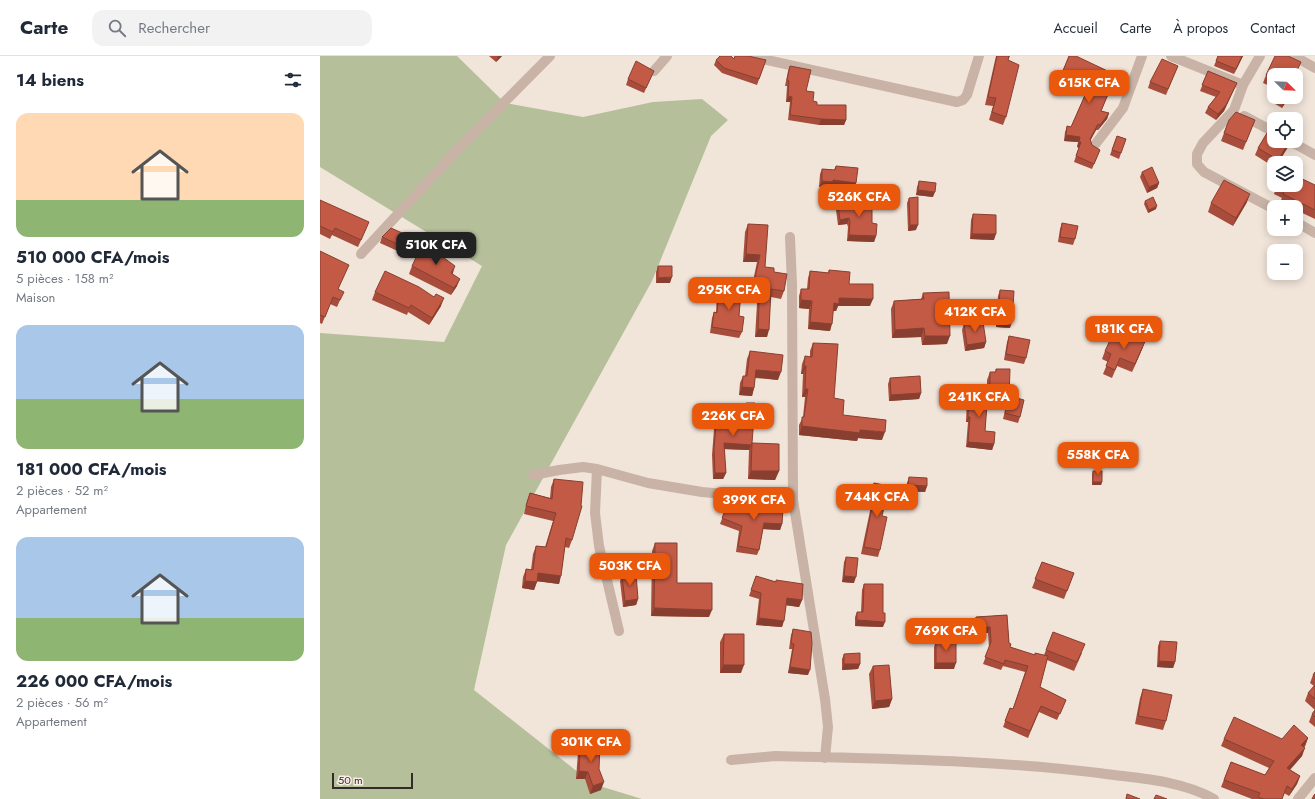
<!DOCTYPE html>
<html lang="fr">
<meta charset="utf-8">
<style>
:root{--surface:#fff;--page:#f2f2f3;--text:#1f2937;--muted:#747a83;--line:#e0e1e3;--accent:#ea580c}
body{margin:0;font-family:Jost,sans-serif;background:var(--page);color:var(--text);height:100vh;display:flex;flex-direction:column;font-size:15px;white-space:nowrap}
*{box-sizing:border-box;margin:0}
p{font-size:13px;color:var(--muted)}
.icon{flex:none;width:22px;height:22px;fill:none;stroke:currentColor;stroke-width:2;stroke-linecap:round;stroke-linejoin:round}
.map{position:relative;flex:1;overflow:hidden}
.details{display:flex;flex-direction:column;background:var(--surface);width:320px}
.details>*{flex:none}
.needle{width:26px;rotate:113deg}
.fabs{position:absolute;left:947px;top:12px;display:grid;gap:8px}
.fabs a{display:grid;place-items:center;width:36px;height:36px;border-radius:8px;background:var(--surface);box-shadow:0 2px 10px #0003;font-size:20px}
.scale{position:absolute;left:12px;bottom:10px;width:81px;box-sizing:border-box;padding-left:4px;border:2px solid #342a27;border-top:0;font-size:11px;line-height:14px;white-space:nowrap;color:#342a27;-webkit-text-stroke:3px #f9eee5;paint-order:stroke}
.price{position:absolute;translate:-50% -34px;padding:0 9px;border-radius:8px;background:var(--accent);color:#fff;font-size:13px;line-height:26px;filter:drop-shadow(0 1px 2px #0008)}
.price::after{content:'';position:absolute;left:50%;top:24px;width:12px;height:9px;margin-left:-6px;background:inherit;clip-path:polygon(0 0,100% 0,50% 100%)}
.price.selected{background:#222;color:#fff}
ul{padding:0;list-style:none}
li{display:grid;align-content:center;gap:8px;height:212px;padding:0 16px}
li span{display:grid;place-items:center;height:124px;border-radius:12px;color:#555}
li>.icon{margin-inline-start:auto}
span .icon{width:72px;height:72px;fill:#fffc;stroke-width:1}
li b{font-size:17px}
h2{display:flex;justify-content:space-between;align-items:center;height:48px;padding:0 16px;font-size:17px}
header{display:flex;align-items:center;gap:24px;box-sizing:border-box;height:56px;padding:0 20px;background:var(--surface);border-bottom:1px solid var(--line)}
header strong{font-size:19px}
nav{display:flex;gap:22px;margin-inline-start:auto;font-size:14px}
.search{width:280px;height:36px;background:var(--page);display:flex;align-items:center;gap:10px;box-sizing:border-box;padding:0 14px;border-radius:12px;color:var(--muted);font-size:15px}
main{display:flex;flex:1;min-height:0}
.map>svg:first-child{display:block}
.green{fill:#b5bf9a}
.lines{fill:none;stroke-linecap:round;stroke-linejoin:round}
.street{stroke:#c8b3a6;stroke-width:10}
.wall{fill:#a84d3b}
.shaded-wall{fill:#883f30}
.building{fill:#c35a45;stroke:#883f30}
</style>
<header>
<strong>Carte</strong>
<div class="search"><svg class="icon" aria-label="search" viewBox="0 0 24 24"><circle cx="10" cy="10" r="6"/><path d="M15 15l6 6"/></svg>Rechercher</div>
<nav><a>Accueil</a><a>Carte</a><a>À propos</a><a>Contact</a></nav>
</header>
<main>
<section class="details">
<h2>14 biens<svg class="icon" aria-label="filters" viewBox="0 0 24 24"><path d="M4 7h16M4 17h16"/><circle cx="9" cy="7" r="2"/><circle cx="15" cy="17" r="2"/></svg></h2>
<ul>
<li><span style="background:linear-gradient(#ffd9b3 70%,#8fb573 0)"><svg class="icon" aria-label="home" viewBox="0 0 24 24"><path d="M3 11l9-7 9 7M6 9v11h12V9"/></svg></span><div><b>510 000 CFA/mois</b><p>5 pièces · 158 m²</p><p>Maison</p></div></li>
<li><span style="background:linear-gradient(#a9c7e8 60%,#8fb573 0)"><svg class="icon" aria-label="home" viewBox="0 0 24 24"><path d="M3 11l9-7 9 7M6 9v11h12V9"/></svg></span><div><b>181 000 CFA/mois</b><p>2 pièces · 52 m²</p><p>Appartement</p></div></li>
<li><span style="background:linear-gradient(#a9c7e8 65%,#8fb573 0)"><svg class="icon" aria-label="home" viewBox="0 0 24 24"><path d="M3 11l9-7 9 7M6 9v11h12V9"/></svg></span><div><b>226 000 CFA/mois</b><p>2 pièces · 56 m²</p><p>Appartement</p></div></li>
</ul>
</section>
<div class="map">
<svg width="995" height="743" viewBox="0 0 995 743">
<rect width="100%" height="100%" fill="#f1e4d9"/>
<path class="green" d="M0,0H137L185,47L263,61L333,46L382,43L408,64L391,80L332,225L186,489L154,634L273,728L322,743H0V277L124,286L162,210L0,111Z"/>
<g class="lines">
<path class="street" d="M429,0L637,46L643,44L647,39L659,0
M851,0L923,29
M940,0L923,29L914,54L883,87L877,98V108L884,116L954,153
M974,0L995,12
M334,15L347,0
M924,60L954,76
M970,85L995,99
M774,90L803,52L822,0
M976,166L995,177
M470,181L472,228L473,444L505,643L508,671L505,702
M41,198L140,91L230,0
M277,413L275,457L279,490L299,575
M213,419L239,414L263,411L277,413L328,427L382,436L473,444
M411,704L455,700C568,703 682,704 794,719C827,723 864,726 894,743
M978,743L995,722"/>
</g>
<path class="wall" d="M169,0H182L176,6Z
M676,0H690L688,4L686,61L683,69L669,64L673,50L665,49Z
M749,0L794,25L781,55L789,57L787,63L778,74H776L770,85L772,89L780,94L772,113L754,106L759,91H757L758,86L744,85L745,76L747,70L751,71L767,34L740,22Z
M898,0H923L914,18L894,10Z
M429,1L446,4L437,29L402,17L394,9L396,4Z
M470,10L493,45L497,49L526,64L524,69H499L468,64L470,46H466L467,30H465L468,15Z
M858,10L846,39L828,32L830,26Z
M978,14L954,19V32L943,27L946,19Z
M888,15L917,27L904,55L896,64L885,57L888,51L896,41L880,35Z
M331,21L324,37L306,29L308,23Z
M954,35V41H969L962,52L950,45Z
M976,63L979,73L976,79Z
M935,64L923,94L901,85L904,77Z
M797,80L806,83L799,103L790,99Z
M968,91L958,107H954V111L935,99L938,92Z
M516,110L536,127L534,132L511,130V132L499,131L500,118L502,113L514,114Z
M822,116L839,127L837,132L827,137L820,121Z
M599,125L613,141L596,139L597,131Z
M957,129H995V163L976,154V151H970L960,146L962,142L954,138Z
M589,142L596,174L588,175L587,147Z
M0,144L46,173L38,191L12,179L10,183L0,178Z
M529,145L552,167L556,180L554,186L527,185L528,171L527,168L518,169L516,154L518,149L528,148Z
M825,145L836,153L828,157L824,148Z
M927,146L913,170L888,156L891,147Z
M653,158L674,184L650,183L651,164Z
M742,167L755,183L753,189L738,186L740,173Z
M428,168L445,211L454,216L464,235L461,243L451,241L447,281H435L438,231L432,230L437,206H423L425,176Z
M62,181L98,184L91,201L60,187Z
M0,195L26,215L18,233L21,242L17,251L10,248L2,268L0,267Z
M124,202L133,217L132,218L137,230L131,239L89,218L92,210Z
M338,210L350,227H336V216Z
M509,214L529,228L550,250H518L516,255H513L510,275L488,273L489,253L479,252V240L481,233H487L488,222L490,215L508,217Z
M399,233L422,276L419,282L390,277L392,262L394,256H396L397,239Z
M680,234L690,272L676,271L678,240Z
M55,236L114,241L121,250L109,269L88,256L87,259L52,244Z
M603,237L627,288L602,289L601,281L572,282L571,253L574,245L601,243Z
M644,268L666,286L664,292L645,295L642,274Z
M689,280L706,302L704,308L684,304L687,286Z
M810,286L823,291L812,316L797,310L792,322L783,318L788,306L782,303L785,295Z
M493,287L514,342L523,359L562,384L538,382L537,385L479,379V369L483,361L485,341H482L483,318H481L482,308L485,300L490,301V295Z
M430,295L458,324L435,322L434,332L432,340L419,339L420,327L423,320H425L427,303Z
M676,313L686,349H667L665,375L674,388L672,394L646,391L648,366H646L647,340L649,334L667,335V324L670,316H675Z
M570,322L601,337L599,343L569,345L568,328Z
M689,340L700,361L698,367L683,363L687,346Z
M426,347L432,387L459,415L455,424L428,423L429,394L404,393L406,417L403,423H393L392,399L394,373L396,368L423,369L424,353Z
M773,415L782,426L781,429H772V418Z
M589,421L607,430L605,436L586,435L587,427Z
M234,423L252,484L249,492L245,491L239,528L217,525L214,534L202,532L203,521L206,513L211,514L213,498L216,490L225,491L233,465L204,458L207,445L210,437L230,442L231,431Z
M554,427L560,494L558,501L541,498L551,450L548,449L551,434Z
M439,442L458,453L462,468L460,474L443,473L439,494L437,499L416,496L419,475L400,468L408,447L435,457Z
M335,487L357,527L389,561L331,560L332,495Z
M526,501L534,527L522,526L524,506Z
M722,506L754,517L744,543L712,532Z
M302,520L318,543L316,549L303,551L300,525Z
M436,520L456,526V524L482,544L479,551L466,549L462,571L436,569L439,543L429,540Z
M544,528L563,571L535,570V561L537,556H541L542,534Z
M687,559L689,587L690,591L715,599H724L733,576L762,597L754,615L727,604L720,631L746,644L737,664L719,656L708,682L683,671L690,652L693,653L705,616L683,610L681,614L663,608L669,592L668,577H653V567L656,561Z
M473,573L488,619L468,617L472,593H469L471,579Z
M404,578L421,617H400V586Z
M616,585L634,613H614V591Z
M840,585L855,606L853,612L837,611L838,590Z
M524,598L540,608L538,613L522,614V603Z
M553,610L572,643L569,651L552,653L549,618Z
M995,616V654L985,645L988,637L994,630L990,627L993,619Z
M823,633L846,665L843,674L815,668L820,642Z
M995,654V671L989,666L992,658Z
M988,682L985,690L984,691L982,700L970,714L980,720L977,728L969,740L964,737L962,743H932L901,731L911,706L945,719L949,712L901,690L904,683H962Z
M260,689L279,713L281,734L270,738L265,723H256L258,696Z"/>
<path class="shaded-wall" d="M178,0H182L176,6Z
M922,0H923L914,18L916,13Z
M917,27L904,55L896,64L898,58Z
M468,40L472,41L470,46H466Z
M967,41H969L962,52L964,45Z
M789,57L787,63L778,74L780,69Z
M501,63L526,64L524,69H499Z
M778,68L776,74L768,89L770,83Z
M746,79L760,81L758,86L744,85Z
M970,85L968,91L958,107H957L958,104Z
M759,86H761L759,92L757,91Z
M513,124L536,127L534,132L511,130V132L499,131L502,125Z
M839,127L837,132L827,137L829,131Z
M598,134L615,136L613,141L596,139Z
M930,138L927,146L913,170L916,162Z
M837,150L836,153L828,157L829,154Z
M529,162L527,168L518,169L520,164Z
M590,169H598L596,174L588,175Z
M652,178H676L674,184L650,183Z
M529,179L556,180L554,186L527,185Z
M426,198L440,199L437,206H423Z
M135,210L133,217L128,224L131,217Z
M352,221L350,227H336L338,222Z
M435,222L440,223L438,231L432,230Z
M140,223L137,230L131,239L134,232Z
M124,242L121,250L109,269L112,262Z
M519,242L553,243L550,250H518L516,255H511L514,247Z
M481,244L492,245L489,253L479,252Z
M678,265L692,266L690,272L676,271Z
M490,266L512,268L510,275L488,273Z
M604,272L601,281L572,282L575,274Z
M438,273L449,274L447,281H435Z
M605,280H630L627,288L602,289Z
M826,283L823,291L812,316L815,308Z
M666,286L664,292L645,295L647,289Z
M484,310H486L483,318H481Z
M436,314L461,316L458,324L433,321Z
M422,331L434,332L432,340L419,339Z
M485,333H488L485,341H482Z
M601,337L599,343L569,345L571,339Z
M670,340L689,341L686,349H667Z
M648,361H650L648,366H646Z
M482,370L540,374L565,376L562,384L538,382L537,385L479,379Z
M648,386L674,388L672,394L646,391Z
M404,387L431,389L429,394L402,393Z
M431,415H459L455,424L428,423Z
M395,417H406L403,423H393Z
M773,426H782L781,429H772Z
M588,429L607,430L605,436L586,435Z
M444,467L462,468L460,474L442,473Z
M218,517L241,520L239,528L215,525Z
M524,520L536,521L534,527L522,526Z
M205,525L217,526L214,534L202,532Z
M467,542L482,544L479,551L464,549Z
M318,543L316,549L303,551L305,545Z
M334,552L392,554L389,561L331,560Z
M439,562L464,565L462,571L436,569Z
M537,564L565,566L563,571L535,570Z
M655,571H670L668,577H653Z
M839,605L855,606L853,612L837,611Z
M616,607H636L634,613H614Z
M524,608H540L538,613L522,614Z
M403,609H424L421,617H400Z
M470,611L490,614L488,619L468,617Z
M572,643L569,651L552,653L555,645Z
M988,682L985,690L979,697L981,689Z
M985,692L982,700L964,720L967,712Z
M259,715L268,716L265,723H256Z
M980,720L977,728L969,740L972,733Z
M284,726L281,734L270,738L273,730Z"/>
<path class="building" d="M400,0H411L414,3L415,0H428L446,4L439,23L404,12L396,4Z
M677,0H689L688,4L699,9L686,61L672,56L676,42L668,41Z
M749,0H756L796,19L781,55L789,57L780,69L778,68L770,83L772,89L780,94L774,108L756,100L761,86H759L760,81L746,79L747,70L751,71L770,28L742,17Z
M898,0H922L916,13L896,5Z
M955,0H968L981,6L975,19H954V23L946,19Z
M842,3L858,10L848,33L830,26Z
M316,5L334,15L326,32L308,23Z
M470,10L491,14L486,35L494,36L493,45L497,46V49H526V64L501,63L470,59L472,41L468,40L469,25L467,24Z
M888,15L917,27L906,49L898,58L888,51L900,36L882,29Z
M959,41H967L964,45Z
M916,56L935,64L926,86L904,77L909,64Z
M972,61L982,66L978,73L976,72V63H971Z
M950,72L954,74V85H970L958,104L938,92Z
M797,80L806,83L801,97L792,94Z
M516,110L538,112L536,127L513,124V126L502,125V113L515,114Z
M832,111L839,127L829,131L822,116Z
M976,120L995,129V154L963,138L965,134L957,130V129H976Z
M904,124L930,138L916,162L891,147Z
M599,125L616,127L615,136L598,134Z
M598,141V169H590L589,142Z
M833,141L837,150L829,154L825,145Z
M0,144L49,166L41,184L15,172L13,176L0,170Z
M529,145H552V167L557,168L556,180L529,179L530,165L529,162L520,164L518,149L529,147Z
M653,158L676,159V178H652Z
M742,167L758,170L755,183L740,181Z
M428,168L448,169L445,211L454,212V216L467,218L464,235L451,233L449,274L438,273L440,223L435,222L440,199L426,198Z
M71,172L98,184L93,195L62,181Z
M102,189L125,200L124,202L135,210L131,217L140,223L134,232L92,210Z
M0,195L29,209L18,233L24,236L20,244L13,241L5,261L0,259Z
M338,210H352V221L338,222Z
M509,214L530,216L529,228H553V243L519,242V248L514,247L512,268L490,266L492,245L481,244V233H489L490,215L509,217Z
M65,215L99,231L114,241L116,238L124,242L112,262L91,249L89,252L55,236Z
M399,233L421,235L419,260L424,261L422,276L392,271L394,256L397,257Z
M680,234L694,235L692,266L678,265Z
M629,236L630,280H605L604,272L575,274L574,245L604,243L603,237Z
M663,266L666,286L647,289L644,268Z
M793,278L810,286L814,278L826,283L815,308L800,302L795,314L786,310L791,298L785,295Z
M689,280L710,284L706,302L686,298Z
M493,287L518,288L514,342L524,344L523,359L566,364L565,376L540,374V377L482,370V361H484L488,333H485L486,310H484L485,300L492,301Z
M430,295L463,299L461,316L436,314L434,332L422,331L423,320H427Z
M676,313H690L689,341L670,340V316H676Z
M600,320L601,337L571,339L570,322Z
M649,334L668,335L665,375L675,376L674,388L648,386L650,361H648Z
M689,340L704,344L700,361L685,357Z
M426,347H435L432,387L431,389L404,387L406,417H395L394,393L396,368L425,369Z
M432,387L459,388V415H431Z
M773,415H782V426H773Z
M589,421L607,422V430L588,429Z
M234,423L263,426L261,450H262L252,484L246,482L241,520L218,517L217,526L205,525L206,513L213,514L216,490L226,491L236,457L206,450L210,437L232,443Z
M554,427L569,430L562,460L567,461L560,494L544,491L554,442L550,441Z
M439,442L461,444L458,453H463L462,468L444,467L439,494L418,490L422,470L402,462L408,447L435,458Z
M335,487H357V527H392V554L334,552Z
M526,501L538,502L536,521L524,520Z
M722,506L754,517L747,535L715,523Z
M316,518L318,543L305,545L302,520Z
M436,520L456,526V524L483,528L482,544L467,542L464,565L439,562L441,537L431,534Z
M544,528H563V557H565V566L537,564V556H543Z
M687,559L689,587L691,588L690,591L715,599V597L728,600L720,631L746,644L740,658L721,650L710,675L685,665L690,652L693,653L708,610L685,604L684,608L665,601L671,586L670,571H655L656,561Z
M473,573L491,576L492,587L490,614L470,611L474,588L471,587Z
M733,576L765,588L757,606L726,594Z
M404,578H424V609H403Z
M616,585L636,586V607H616Z
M840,585L857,586L855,606L839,605Z
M540,597V608H524V598Z
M569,609L572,643L555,645L553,610Z
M995,616V621L993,619Z
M995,629V643L988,637Z
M823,633L852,639L846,665L818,660Z
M995,654V661L992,658Z
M914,661L962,683L974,669L988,682L981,689L985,692L967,712L980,720L972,733L967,730L962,743H944L938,741L940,737L904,724L911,706L945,719L954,705L904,683Z
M260,689H280L279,713L284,726L273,730L268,716L259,715Z
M807,738L820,743H806Z
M995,738V743H992L994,739Z
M836,739L847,743H834Z"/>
</svg>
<div class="fabs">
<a><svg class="needle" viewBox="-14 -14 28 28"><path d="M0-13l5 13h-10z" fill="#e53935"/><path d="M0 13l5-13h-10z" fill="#747a83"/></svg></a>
<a><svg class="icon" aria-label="locate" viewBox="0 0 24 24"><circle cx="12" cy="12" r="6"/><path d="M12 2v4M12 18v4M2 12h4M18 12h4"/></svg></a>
<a><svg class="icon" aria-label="layers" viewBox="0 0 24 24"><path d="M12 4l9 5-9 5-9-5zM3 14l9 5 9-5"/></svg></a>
<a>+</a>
<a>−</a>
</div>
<div class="scale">50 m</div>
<b class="price" style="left:769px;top:48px">615K CFA</b>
<b class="price" style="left:539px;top:162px">526K CFA</b>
<b class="price selected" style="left:116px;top:210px">510K CFA</b>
<b class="price" style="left:409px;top:255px">295K CFA</b>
<b class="price" style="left:655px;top:277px">412K CFA</b>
<b class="price" style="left:804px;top:294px">181K CFA</b>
<b class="price" style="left:659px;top:362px">241K CFA</b>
<b class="price" style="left:413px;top:381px">226K CFA</b>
<b class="price" style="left:778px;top:420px">558K CFA</b>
<b class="price" style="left:557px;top:462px">744K CFA</b>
<b class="price" style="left:434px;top:465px">399K CFA</b>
<b class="price" style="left:310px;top:531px">503K CFA</b>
<b class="price" style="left:626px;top:596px">769K CFA</b>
<b class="price" style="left:271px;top:707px">301K CFA</b>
</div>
</main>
